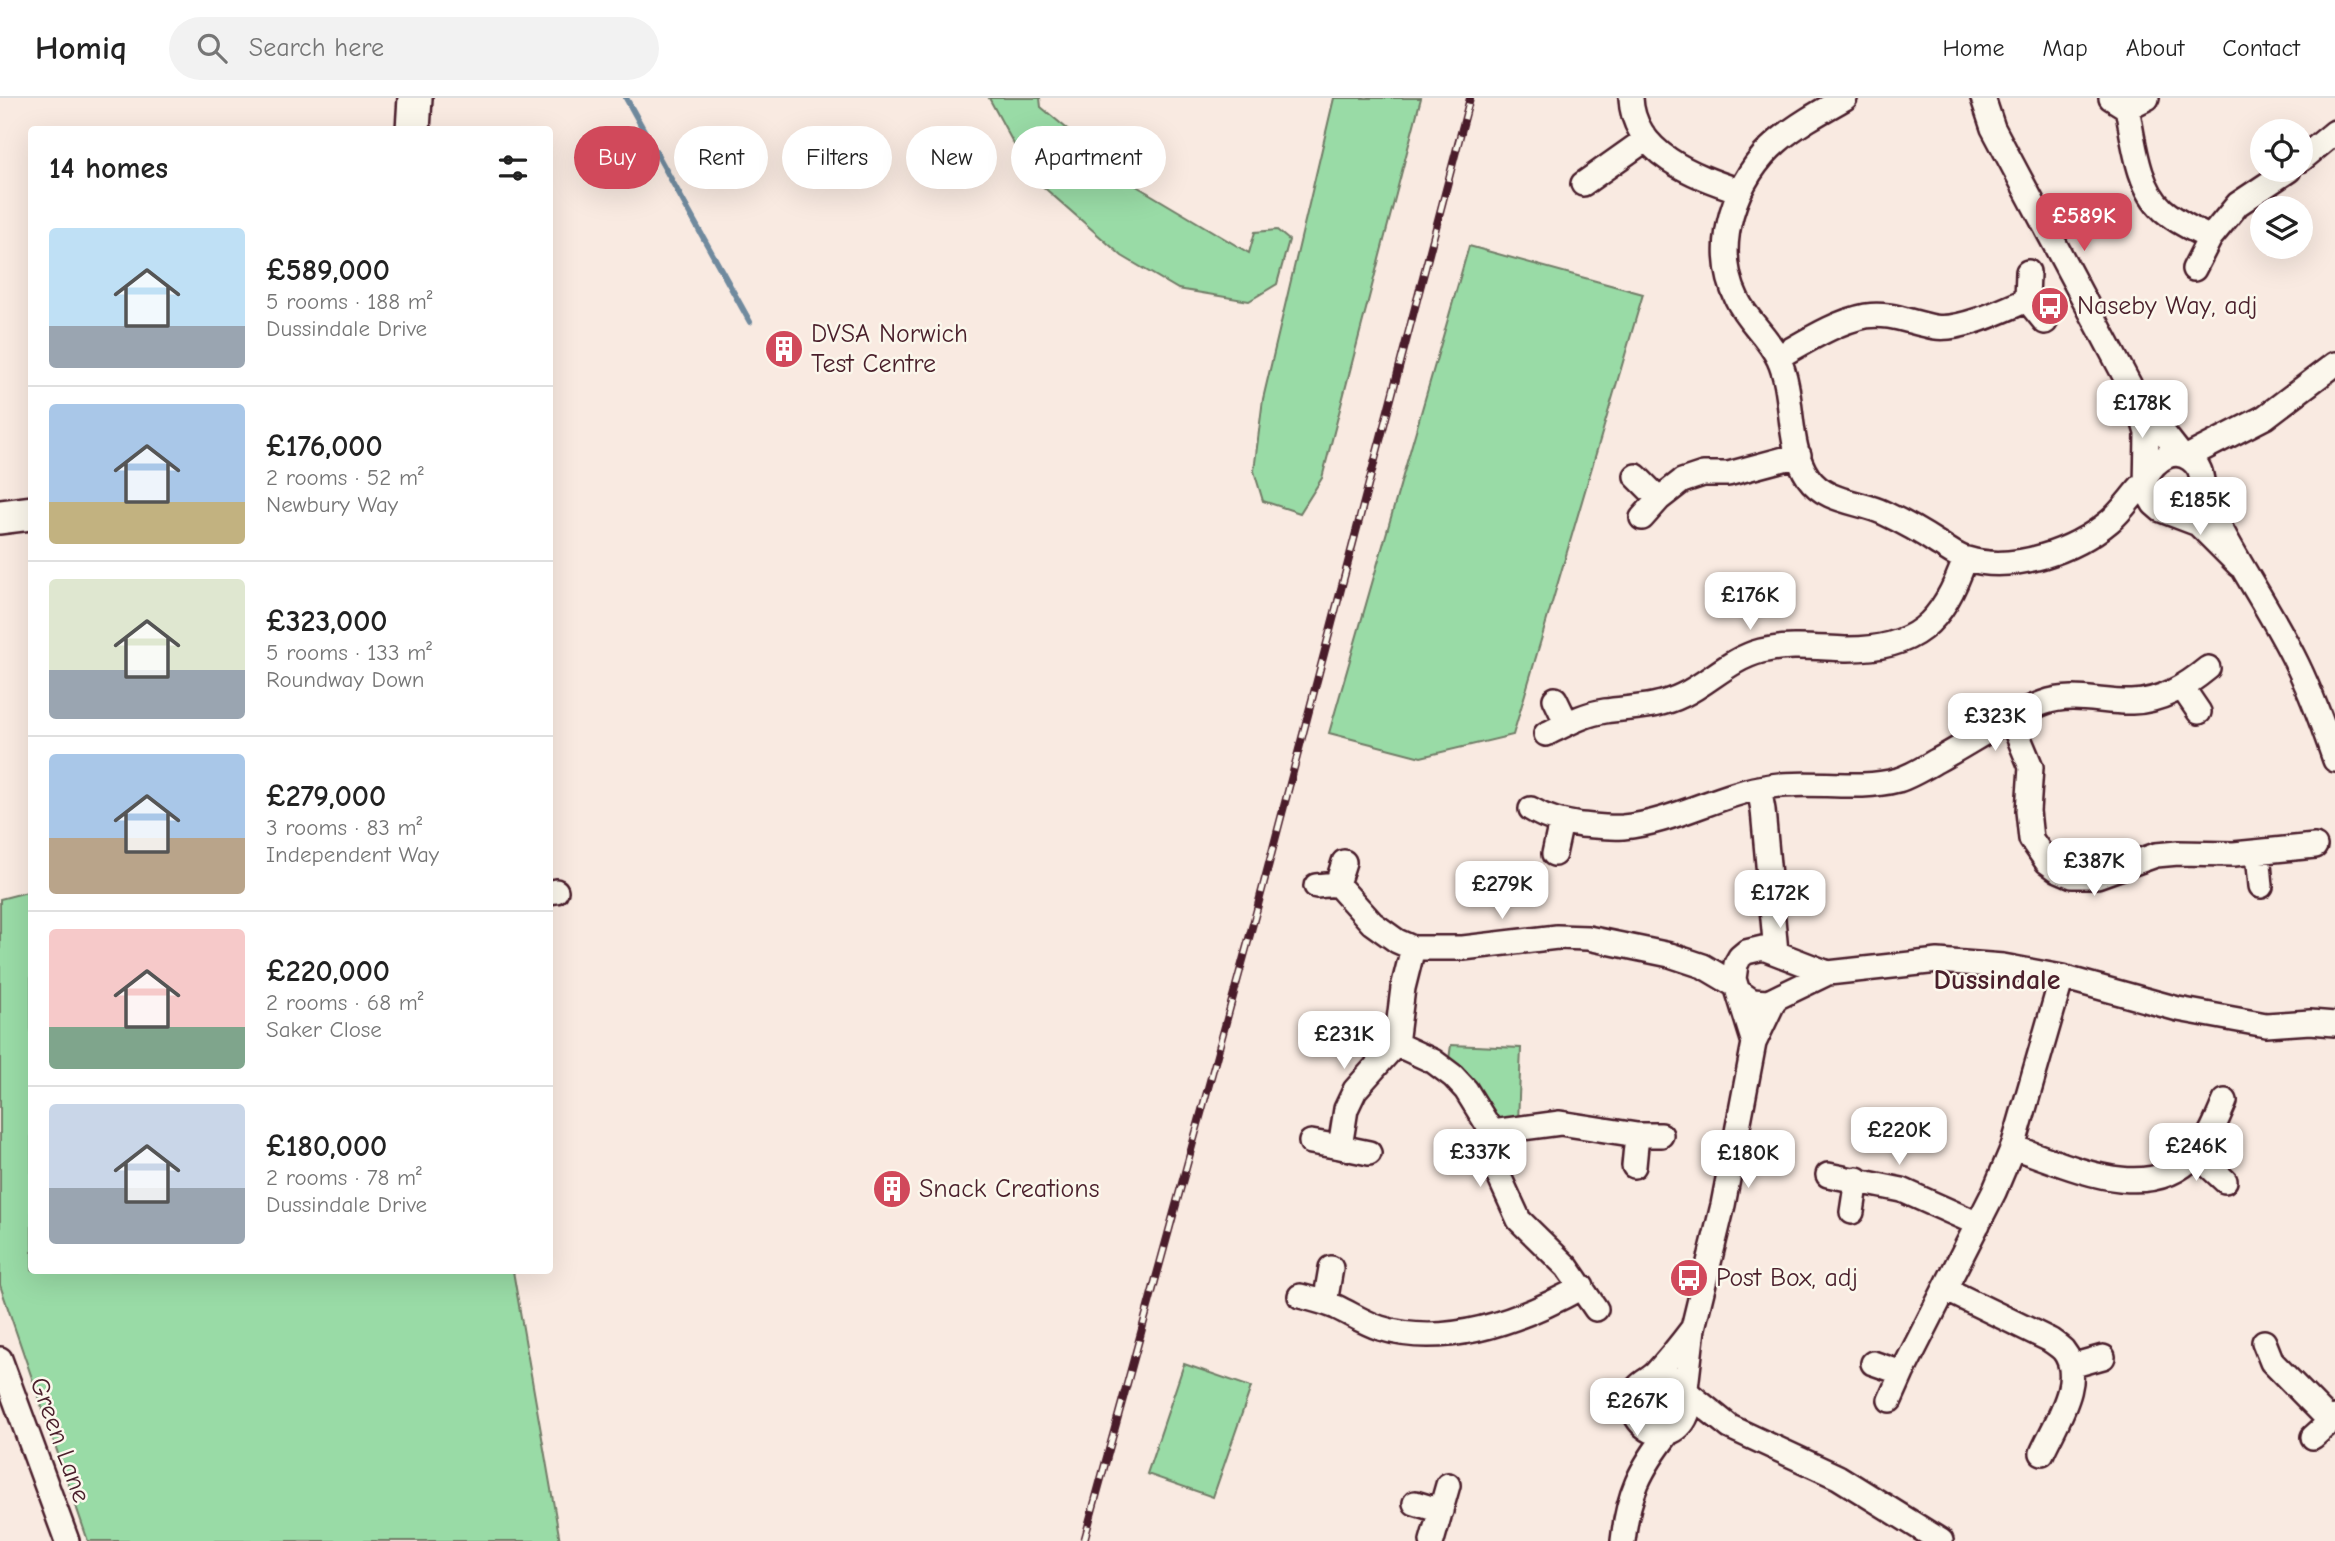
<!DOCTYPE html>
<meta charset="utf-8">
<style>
:root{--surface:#fff;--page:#f2f2f2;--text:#222;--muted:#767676;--line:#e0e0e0;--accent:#d1495b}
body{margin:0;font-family:"Comic Neue",sans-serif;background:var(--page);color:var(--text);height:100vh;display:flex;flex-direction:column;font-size:26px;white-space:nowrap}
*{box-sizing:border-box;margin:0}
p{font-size:23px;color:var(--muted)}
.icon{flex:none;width:38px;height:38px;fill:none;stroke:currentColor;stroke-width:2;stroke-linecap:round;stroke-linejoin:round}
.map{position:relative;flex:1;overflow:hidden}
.panel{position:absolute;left:28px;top:28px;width:525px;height:1148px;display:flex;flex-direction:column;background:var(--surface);border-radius:7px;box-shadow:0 7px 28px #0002}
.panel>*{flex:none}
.banner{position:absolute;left:574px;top:28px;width:665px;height:63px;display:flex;gap:14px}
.buttons{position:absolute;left:2250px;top:21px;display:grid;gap:14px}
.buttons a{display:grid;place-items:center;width:63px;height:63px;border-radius:50%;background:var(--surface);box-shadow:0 7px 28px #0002;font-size:35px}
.price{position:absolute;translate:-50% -60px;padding:0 16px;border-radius:14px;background:#fff;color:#222;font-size:23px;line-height:46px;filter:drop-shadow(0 2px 4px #0008)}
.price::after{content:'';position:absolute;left:50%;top:42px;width:21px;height:16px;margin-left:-10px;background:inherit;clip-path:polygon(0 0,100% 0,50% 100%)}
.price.current{background:var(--accent);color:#fff}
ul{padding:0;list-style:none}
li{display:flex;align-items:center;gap:21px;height:175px;padding:0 21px}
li+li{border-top:2px solid var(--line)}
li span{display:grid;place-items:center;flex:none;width:196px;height:140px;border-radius:7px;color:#555}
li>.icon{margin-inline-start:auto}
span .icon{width:84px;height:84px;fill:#fffc;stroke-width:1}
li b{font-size:30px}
h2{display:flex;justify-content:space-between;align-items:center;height:84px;padding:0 21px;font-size:30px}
.pill{padding:0 24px;border-radius:32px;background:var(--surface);box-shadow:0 7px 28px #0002;font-size:24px;line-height:63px}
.pill.current{background:var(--accent);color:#fff}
header{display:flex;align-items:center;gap:42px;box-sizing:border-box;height:98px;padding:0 35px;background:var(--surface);border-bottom:2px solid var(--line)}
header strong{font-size:33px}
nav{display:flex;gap:38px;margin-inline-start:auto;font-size:24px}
.search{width:490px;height:63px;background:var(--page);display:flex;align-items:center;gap:18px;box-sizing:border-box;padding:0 24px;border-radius:38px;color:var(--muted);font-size:26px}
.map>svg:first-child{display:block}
.green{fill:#99dba6;stroke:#727d68;stroke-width:2}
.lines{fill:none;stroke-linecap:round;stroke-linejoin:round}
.stream{stroke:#708a9e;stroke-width:6}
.street-casing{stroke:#4a1f2b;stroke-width:28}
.secondary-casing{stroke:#4a1f2b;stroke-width:38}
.street{stroke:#fbf7ec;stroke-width:23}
.secondary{stroke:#fbf7ec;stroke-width:33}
.rail-casing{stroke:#4a1f2b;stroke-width:8}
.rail{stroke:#fbf7ec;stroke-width:5;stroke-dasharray:16;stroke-linecap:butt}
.labels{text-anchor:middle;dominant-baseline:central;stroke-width:5;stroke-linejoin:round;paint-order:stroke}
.poi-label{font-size:26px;fill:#4a1f2b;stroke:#fbf7ec;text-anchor:start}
.street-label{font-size:26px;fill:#4a1f2b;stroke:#fbf7ec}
.neighbourhood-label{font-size:28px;font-weight:bold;fill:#4a1f2b;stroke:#fbf7ec}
</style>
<header>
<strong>Homiq</strong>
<div class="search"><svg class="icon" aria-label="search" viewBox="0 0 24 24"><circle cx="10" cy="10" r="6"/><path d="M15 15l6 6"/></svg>Search here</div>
<nav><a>Home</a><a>Map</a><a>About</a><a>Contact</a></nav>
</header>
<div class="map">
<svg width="2335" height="1443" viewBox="0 0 2335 1443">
<rect width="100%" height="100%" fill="#f9eae1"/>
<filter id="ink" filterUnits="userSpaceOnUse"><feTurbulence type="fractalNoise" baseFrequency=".0143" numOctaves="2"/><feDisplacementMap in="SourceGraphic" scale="14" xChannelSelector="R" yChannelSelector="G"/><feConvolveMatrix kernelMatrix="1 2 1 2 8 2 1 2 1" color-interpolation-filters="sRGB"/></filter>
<g filter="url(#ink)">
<path class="green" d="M989,0H1040L1041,9L1133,86L1249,155L1255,134L1277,132L1289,142L1277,186L1249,203L1178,191L1122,158L1031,78Z
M1334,0H1421L1322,380L1300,415L1263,403L1254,373L1263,301Z
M1469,148L1643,196L1513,637L1421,659L1329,635Z
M31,793L32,1172L513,1173L560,1443H88L0,1187V801Z
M1451,947L1521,950L1518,1024L1496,1022L1476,985L1449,961Z
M1184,1266L1251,1289L1213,1399L1147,1376Z"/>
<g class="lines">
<path class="stream" d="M626,0L750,224"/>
<defs>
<path id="street" d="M1631,0C1633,56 1695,78 1740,93
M1845,0C1822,13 1798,26 1778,43C1735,79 1711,148 1737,201C1747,223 1769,239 1779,262C1795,297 1786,347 1808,379C1826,405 1859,403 1884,415C1903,424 1921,434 1939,446C1948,451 1957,459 1967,461C2013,475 2074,453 2110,423C2123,412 2133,396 2146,383
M1983,0L1993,30L2137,301L2147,335L2146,392L2154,406L2161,412L2198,426L2239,467
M2111,0L2127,10C2134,43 2137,88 2163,112C2177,124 2194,132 2210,140
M2127,10L2147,0
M2301,62L2335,34
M1583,86L1645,42
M2194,171L2210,140L2238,106L2289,72
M2027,202L2028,174
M1778,259C1805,244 1835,224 1866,218C1890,214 1911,225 1935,229C1960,233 2004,212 2027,202L2045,224
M2144,310L2181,357
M2187,359L2265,319L2335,266
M2147,377C2156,362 2173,349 2190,361C2203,370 2201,381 2204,394C2206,402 2211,411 2214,418C2238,466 2269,510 2293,558C2310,591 2323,627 2335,662
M1636,378L1659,401
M1642,420L1659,401L1682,383L1703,376H1728L1799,357
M2182,589L2199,614
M1555,601L1567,626
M2011,621L2031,669L2028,713L2031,741L2047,764L2058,772L2072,778H2097L2156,757L2178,755L2234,756L2315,748
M1546,636C1565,627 1584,616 1605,613C1632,609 1657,610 1683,597C1710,584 1730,561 1761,553C1789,546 1817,550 1845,551C1915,552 1943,525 1965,461
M1759,690L1763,712L1776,854
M1531,711C1547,721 1562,724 1581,727C1595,728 1609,730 1623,729C1675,724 1720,695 1771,688C1813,682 1857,693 1898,682C1911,678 1924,670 1936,663C1968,646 2010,617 2043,605C2073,594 2102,605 2132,604C2162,603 2186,588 2208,570
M2258,755L2261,788
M1554,756L1561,724
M1337,786L1344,764
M1316,788L1337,786L1372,825L1397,843L1413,850H1463L1557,839L1588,840L1670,857L1703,868L1735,887
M550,794L556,793
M1739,894L1752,903L1768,904L1828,875L1938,863L2003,868L2062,879L2178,911L2266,927L2310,924L2335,926
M1754,945L1734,881L1736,866L1740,859L1746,854L1763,850L1828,875
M1396,946L1433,963L1453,978L1466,992L1492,1034L1497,1074L1519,1122L1567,1169L1596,1211
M1492,1034L1560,1025L1637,1037H1661
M1311,1044L1340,1049
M2013,1049C2068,1067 2148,1109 2196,1056C2210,1041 2217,1021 2225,1003
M1369,1055L1340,1049L1346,1011L1355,992L1396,946L1403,890L1413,850
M2196,1056L2225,1083
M1634,1068L1637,1037
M1828,1077L1902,1092L1978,1126
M1852,1114L1857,1081
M1945,1191L2050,1242C2054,1245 2060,1249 2063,1252C2087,1281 2054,1327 2042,1355
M1300,1198C1312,1201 1324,1204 1336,1209C1351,1216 1365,1225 1380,1230C1447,1251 1524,1221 1582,1189
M1325,1205L1331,1170
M2264,1244L2272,1264L2330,1323
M0,1261L67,1443
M1873,1265L1902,1275
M2071,1268L2103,1259
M1652,1279C1719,1271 1684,1362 1644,1328C1637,1322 1633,1313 1633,1304C1633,1299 1635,1294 1638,1289C1643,1283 1650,1281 1655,1276C1669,1261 1681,1246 1693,1230
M1686,1290L1693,1230L1723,1107L1754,945L1775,901
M1689,1296L1730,1329L1838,1379L1941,1443
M1890,1302L1902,1275L1994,1094L2013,1049L2062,879
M2313,1339L2335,1319
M1415,1405L1441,1413
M1432,1443L1448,1387
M1623,1443C1628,1396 1640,1371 1669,1334"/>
<path id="secondary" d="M413,32L415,0
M0,419L32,415"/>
</defs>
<use href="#street" class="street-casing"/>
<use href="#secondary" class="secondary-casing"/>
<use href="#street" class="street"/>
<use href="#secondary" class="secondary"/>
<defs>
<path id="rail" d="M1084,1443L1257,811L1470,0"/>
</defs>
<use href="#rail" class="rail-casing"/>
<use href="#rail" class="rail"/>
</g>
</g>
<defs>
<symbol id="bus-disc" viewBox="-11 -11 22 22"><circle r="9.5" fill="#d1495b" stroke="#fbf7ec"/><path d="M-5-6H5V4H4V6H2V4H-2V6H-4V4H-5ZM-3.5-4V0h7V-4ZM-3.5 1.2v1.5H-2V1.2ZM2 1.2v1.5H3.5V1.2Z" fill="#fff"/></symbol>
<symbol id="building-disc" viewBox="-11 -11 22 22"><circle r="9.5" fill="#d1495b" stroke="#fbf7ec"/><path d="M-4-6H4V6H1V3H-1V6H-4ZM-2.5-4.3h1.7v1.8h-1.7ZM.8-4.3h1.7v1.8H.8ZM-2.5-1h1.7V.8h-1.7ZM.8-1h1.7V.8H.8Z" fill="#fff"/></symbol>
</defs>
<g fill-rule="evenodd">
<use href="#bus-disc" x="2028" y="186" width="44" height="44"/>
<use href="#building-disc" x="762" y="229" width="44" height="44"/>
<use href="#building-disc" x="870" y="1069" width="44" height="44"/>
<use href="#bus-disc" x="1667" y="1158" width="44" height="44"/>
</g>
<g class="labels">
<g class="poi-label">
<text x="2077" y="208">Naseby Way, adj</text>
<text x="811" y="236">DVSA Norwich<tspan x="811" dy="30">Test Centre</tspan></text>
<text x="919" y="1091">Snack Creations</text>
<text x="1716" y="1180">Post Box, adj</text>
</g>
<g class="street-label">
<text transform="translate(60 1342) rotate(70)">Green Lane</text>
</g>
<g class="neighbourhood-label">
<text x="1997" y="882">Dussindale</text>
</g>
</g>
</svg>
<div class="buttons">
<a><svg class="icon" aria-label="locate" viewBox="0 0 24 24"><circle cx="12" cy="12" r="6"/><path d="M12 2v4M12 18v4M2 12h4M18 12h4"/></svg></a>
<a><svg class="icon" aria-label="layers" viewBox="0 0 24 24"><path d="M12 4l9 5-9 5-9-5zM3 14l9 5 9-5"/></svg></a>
</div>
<b class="price current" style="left:2084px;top:155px">£589K</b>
<b class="price" style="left:2142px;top:342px">£178K</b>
<b class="price" style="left:2200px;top:439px">£185K</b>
<b class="price" style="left:1750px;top:534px">£176K</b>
<b class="price" style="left:1995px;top:655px">£323K</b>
<b class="price" style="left:2094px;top:800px">£387K</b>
<b class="price" style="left:1502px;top:823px">£279K</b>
<b class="price" style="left:1780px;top:832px">£172K</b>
<b class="price" style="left:1344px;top:973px">£231K</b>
<b class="price" style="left:1899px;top:1069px">£220K</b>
<b class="price" style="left:2196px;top:1085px">£246K</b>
<b class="price" style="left:1480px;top:1091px">£337K</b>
<b class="price" style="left:1748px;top:1092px">£180K</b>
<b class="price" style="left:1637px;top:1340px">£267K</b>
<div class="banner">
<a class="pill current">Buy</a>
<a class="pill">Rent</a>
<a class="pill">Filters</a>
<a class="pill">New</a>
<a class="pill">Apartment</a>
</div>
<section class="panel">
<h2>14 homes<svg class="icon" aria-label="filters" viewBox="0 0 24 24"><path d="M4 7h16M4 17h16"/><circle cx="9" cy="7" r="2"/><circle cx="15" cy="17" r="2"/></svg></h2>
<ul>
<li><span style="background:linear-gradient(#bfe0f5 70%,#9aa5b1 0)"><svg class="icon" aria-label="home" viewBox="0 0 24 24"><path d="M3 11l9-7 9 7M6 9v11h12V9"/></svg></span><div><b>£589,000</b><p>5 rooms · 188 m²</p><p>Dussindale Drive</p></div></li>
<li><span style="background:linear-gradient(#a9c7e8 70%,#c2b280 0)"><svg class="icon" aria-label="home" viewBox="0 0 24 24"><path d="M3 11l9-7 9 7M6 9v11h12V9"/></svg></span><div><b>£176,000</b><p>2 rooms · 52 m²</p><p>Newbury Way</p></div></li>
<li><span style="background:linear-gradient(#dfe7d0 65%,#9aa5b1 0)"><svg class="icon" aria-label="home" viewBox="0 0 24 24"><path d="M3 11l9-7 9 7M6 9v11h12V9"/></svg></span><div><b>£323,000</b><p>5 rooms · 133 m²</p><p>Roundway Down</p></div></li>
<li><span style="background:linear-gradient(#a9c7e8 60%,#b9a48a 0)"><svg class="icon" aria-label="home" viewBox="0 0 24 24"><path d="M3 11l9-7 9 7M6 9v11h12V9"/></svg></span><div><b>£279,000</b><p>3 rooms · 83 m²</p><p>Independent Way</p></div></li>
<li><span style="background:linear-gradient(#f6c9c9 70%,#7fa58c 0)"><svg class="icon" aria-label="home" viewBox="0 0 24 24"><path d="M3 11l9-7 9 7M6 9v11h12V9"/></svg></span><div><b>£220,000</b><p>2 rooms · 68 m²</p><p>Saker Close</p></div></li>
<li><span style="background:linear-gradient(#c9d6e8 60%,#9aa5b1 0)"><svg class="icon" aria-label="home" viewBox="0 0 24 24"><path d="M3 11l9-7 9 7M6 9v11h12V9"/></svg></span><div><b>£180,000</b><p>2 rooms · 78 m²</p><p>Dussindale Drive</p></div></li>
</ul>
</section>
</div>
